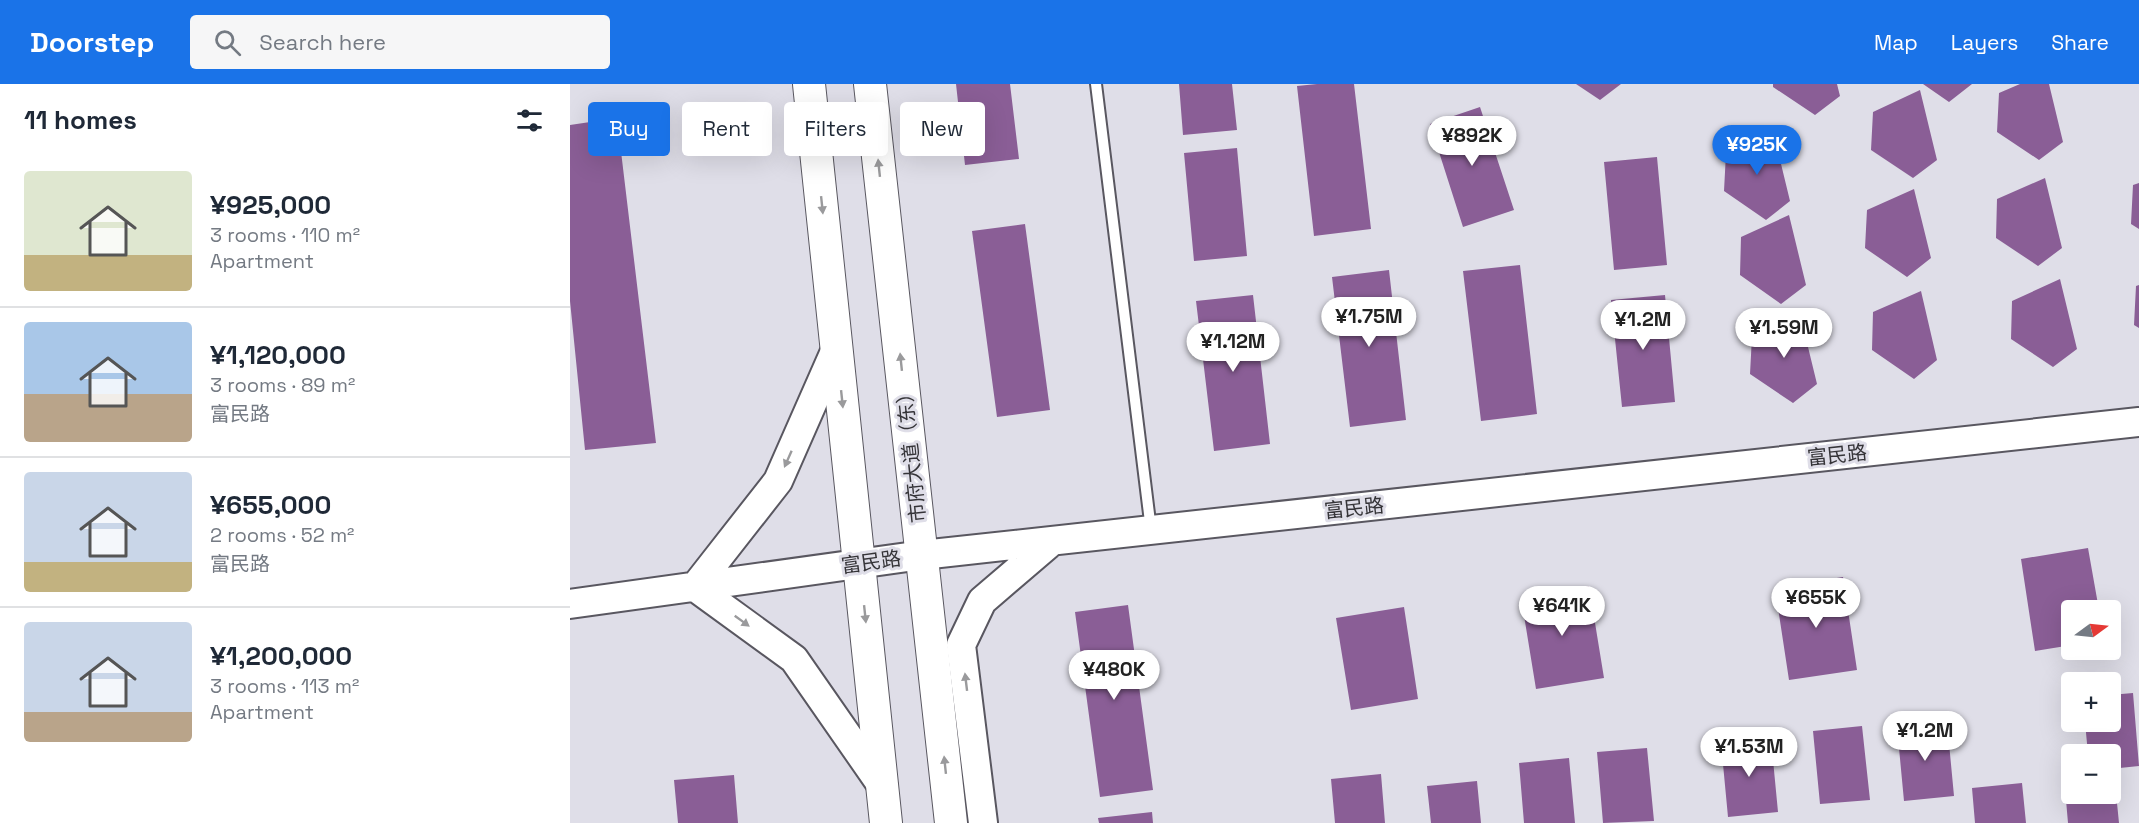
<!DOCTYPE html>
<meta charset="utf-8">
<style>
:root{--surface:#fff;--page:#f6f6f7;--text:#1f2937;--muted:#747a83;--line:#e0e1e3;--accent:#1a73e8}
body{margin:0;font-family:"Space Grotesk","Noto Sans SC",sans-serif;background:var(--page);color:var(--text);height:100vh;display:flex;flex-direction:column;font-size:22px;white-space:nowrap}
*{box-sizing:border-box;margin:0}
p{font-size:20px;color:var(--muted)}
.icon{flex:none;width:33px;height:33px;fill:none;stroke:currentColor;stroke-width:2;stroke-linecap:round;stroke-linejoin:round}
.map{position:relative;flex:1;overflow:hidden}
.side{display:flex;flex-direction:column;background:var(--surface);width:570px}
.side>*{flex:none}
.hud{position:absolute;left:18px;top:18px;width:570px;height:54px;display:flex;gap:12px}
.needle{width:39px;rotate:75deg}
.controls{position:absolute;left:1491px;top:516px;display:grid;gap:12px}
.controls a{display:grid;place-items:center;width:60px;height:60px;border-radius:6px;background:var(--surface);box-shadow:0 6px 24px #0002;font-size:30px}
.price{position:absolute;translate:-50% -51px;padding:0 14px;border-radius:21px;background:#fff;color:#222;font-size:20px;line-height:39px;filter:drop-shadow(0 2px 3px #0008)}
.price::after{content:'';position:absolute;left:50%;top:36px;width:18px;height:14px;margin-left:-9px;background:inherit;clip-path:polygon(0 0,100% 0,50% 100%)}
.price.current{background:var(--accent);color:#fff}
ul{padding:0;list-style:none}
li{display:flex;align-items:center;gap:18px;height:150px;padding:0 24px}
li+li{border-top:2px solid var(--line)}
li span{display:grid;place-items:center;flex:none;width:168px;height:120px;border-radius:6px;color:#555}
li>.icon{margin-inline-start:auto}
span .icon{width:72px;height:72px;fill:#fffc;stroke-width:1}
li b{font-size:26px}
h2{display:flex;justify-content:space-between;align-items:center;height:72px;padding:0 24px;font-size:26px}
.pill{padding:0 21px;border-radius:6px;background:var(--surface);box-shadow:0 6px 24px #0002;font-size:21px;line-height:54px}
.pill.current{background:var(--accent);color:#fff}
header{display:flex;align-items:center;gap:36px;box-sizing:border-box;height:84px;padding:0 30px;background:var(--accent);color:#fff}
header strong{font-size:28px}
nav{display:flex;gap:33px;margin-inline-start:auto;font-size:21px}
.search{width:420px;height:54px;background:var(--page);display:flex;align-items:center;gap:15px;box-sizing:border-box;padding:0 21px;border-radius:6px;color:var(--muted);font-size:22px}
main{display:flex;flex:1;min-height:0}
.map>svg:first-child{display:block}
.building{fill:#8a5e96}
.lines{fill:none;stroke-linecap:round;stroke-linejoin:round}
.lane-casing{stroke:#595760;stroke-width:14}
.secondary-casing{stroke:#595760;stroke-width:32}
.primary-casing{stroke:#595760;stroke-width:34}
.lane{stroke:#fff;stroke-width:10}
.secondary{stroke:#fff;stroke-width:28}
.primary{stroke:#fff;stroke-width:32}
.oneway{fill:#9a9a9c}
.labels{text-anchor:middle;dominant-baseline:central;stroke-width:6;stroke-linejoin:round;paint-order:stroke}
.street-label{font-size:20px;fill:#353438;stroke:#dfdee8}
</style>
<header>
<strong>Doorstep</strong>
<div class="search"><svg class="icon" aria-label="search" viewBox="0 0 24 24"><circle cx="10" cy="10" r="6"/><path d="M15 15l6 6"/></svg>Search here</div>
<nav><a>Map</a><a>Layers</a><a>Share</a></nav>
</header>
<main>
<section class="side">
<h2>11 homes<svg class="icon" aria-label="filters" viewBox="0 0 24 24"><path d="M4 7h16M4 17h16"/><circle cx="9" cy="7" r="2"/><circle cx="15" cy="17" r="2"/></svg></h2>
<ul>
<li><span style="background:linear-gradient(#dfe7d0 70%,#c2b280 0)"><svg class="icon" aria-label="home" viewBox="0 0 24 24"><path d="M3 11l9-7 9 7M6 9v11h12V9"/></svg></span><div><b>¥925,000</b><p>3 rooms · 110 m²</p><p>Apartment</p></div></li>
<li><span style="background:linear-gradient(#a9c7e8 60%,#b9a48a 0)"><svg class="icon" aria-label="home" viewBox="0 0 24 24"><path d="M3 11l9-7 9 7M6 9v11h12V9"/></svg></span><div><b>¥1,120,000</b><p>3 rooms · 89 m²</p><p>富民路</p></div></li>
<li><span style="background:linear-gradient(#c9d6e8 75%,#c2b280 0)"><svg class="icon" aria-label="home" viewBox="0 0 24 24"><path d="M3 11l9-7 9 7M6 9v11h12V9"/></svg></span><div><b>¥655,000</b><p>2 rooms · 52 m²</p><p>富民路</p></div></li>
<li><span style="background:linear-gradient(#c9d6e8 75%,#b9a48a 0)"><svg class="icon" aria-label="home" viewBox="0 0 24 24"><path d="M3 11l9-7 9 7M6 9v11h12V9"/></svg></span><div><b>¥1,200,000</b><p>3 rooms · 113 m²</p><p>Apartment</p></div></li>
</ul>
</section>
<div class="map">
<svg width="1569" height="739" viewBox="0 0 1569 739">
<rect width="100%" height="100%" fill="#dfdee8"/>
<path class="building" d="M386,0H440L449,75L395,81Z
M609,0H662L667,46L613,51Z
M747,0H784L801,145L744,152L727,2Z
M1006,0H1051L1030,16Z
M1203,0H1267L1270,12L1245,31L1203,3Z
M1353,0H1402L1379,18Z
M1450,0H1479L1493,58L1469,76L1427,48L1429,9Z
M1350,6L1367,76L1343,94L1301,66L1303,28Z
M910,23L944,126L893,143L860,40Z
M47,34L86,359L15,366L0,217V41Z
M1203,47L1220,117L1196,136L1154,107L1156,69Z
M667,64L677,172L624,177L614,69Z
M1087,73L1097,181L1044,186L1034,78Z
M1475,94L1492,164L1468,182L1426,154L1427,115Z
M1569,99V145L1561,140L1563,101Z
M1344,105L1361,174L1337,193L1295,164L1297,126Z
M1219,131L1236,201L1211,220L1170,191L1171,153Z
M455,140L480,326L427,333L402,147Z
M950,181L967,330L911,337L893,187Z
M819,186L836,336L780,343L762,193Z
M1490,195L1507,265L1483,283L1441,255L1442,217Z
M1569,201V244L1564,241L1566,202Z
M1351,207L1367,276L1344,295L1302,266L1303,228Z
M683,211L700,360L644,367L626,217Z
M1095,211L1105,318L1052,323L1041,216Z
M1230,230L1247,300L1223,319L1180,290L1182,252Z
M1518,464L1529,526H1502V561L1465,567L1451,475Z
M1273,493L1287,586L1219,596L1205,504Z
M1019,502L1034,594L966,605L951,513Z
M558,521L583,706L530,713L505,528Z
M834,523L848,615L781,626L766,534Z
M1563,609L1569,682L1540,685V670H1518L1515,638H1540V611Z
M1377,638L1384,712L1334,717L1327,643Z
M1292,642L1300,716L1250,720L1243,647Z
M1201,655L1208,728L1158,733L1151,659Z
M1077,664L1084,737L1033,739L1027,668Z
M999,674L1005,739H954L949,679Z
M1540,689H1544L1549,739H1498L1494,693H1502V710H1540Z
M811,690L815,739H765L761,695Z
M164,691L168,739H108L104,696Z
M907,697L911,739H861L857,702Z
M1452,699L1456,739H1405L1402,704Z
M582,728L583,739H529L528,734Z"/>
<g class="lines">
<defs>
<path id="lane" d="M526,0L581,446"/>
<path id="secondary" d="M267,263L208,397L125,503L224,575L313,703
M0,520L352,471L1569,338
M413,739L391,561L412,517L482,457"/>
<path id="primary" d="M239,0L316,739
M300,0L381,739"/>
</defs>
<use href="#lane" class="lane-casing"/>
<use href="#secondary" class="secondary-casing"/>
<use href="#primary" class="primary-casing"/>
<use href="#lane" class="lane"/>
<use href="#secondary" class="secondary"/>
<use href="#primary" class="primary"/>
</g>
<defs><path id="oneway-solid" d="M-6-.8H1V-3.2L6.5 0L1 3.2V.8H-6Z" transform="scale(1.5)"/></defs>
<g class="oneway">
<use href="#oneway-solid" transform="translate(309 84) rotate(-96)"/>
<use href="#oneway-solid" transform="translate(252 121) rotate(84)"/>
<use href="#oneway-solid" transform="translate(331 278) rotate(-96)"/>
<use href="#oneway-solid" transform="translate(272 315) rotate(84)"/>
<use href="#oneway-solid" transform="translate(218 375) rotate(114)"/>
<use href="#oneway-solid" transform="translate(295 530) rotate(84)"/>
<use href="#oneway-solid" transform="translate(172 537) rotate(36)"/>
<use href="#oneway-solid" transform="translate(396 598) rotate(-97)"/>
<use href="#oneway-solid" transform="translate(375 681) rotate(-96)"/>
</g>
<g class="labels">
<g class="street-label">
<text transform="translate(341 369) rotate(-96)">市府大道（东）</text>
<text transform="translate(1267 371) rotate(-6)">富民路</text>
<text transform="translate(784 424) rotate(-6)">富民路</text>
<text transform="translate(301 478) rotate(-8)">富民路</text>
</g>
</g>
</svg>
<div class="controls">
<a><svg class="needle" viewBox="-14 -14 28 28"><path d="M0-13l5 13h-10z" fill="#e53935"/><path d="M0 13l5-13h-10z" fill="#747a83"/></svg></a>
<a>+</a>
<a>−</a>
</div>
<b class="price" style="left:902px;top:83px">¥892K</b>
<b class="price current" style="left:1187px;top:92px">¥925K</b>
<b class="price" style="left:799px;top:264px">¥1.75M</b>
<b class="price" style="left:1073px;top:267px">¥1.2M</b>
<b class="price" style="left:1214px;top:275px">¥1.59M</b>
<b class="price" style="left:663px;top:289px">¥1.12M</b>
<b class="price" style="left:1246px;top:545px">¥655K</b>
<b class="price" style="left:992px;top:553px">¥641K</b>
<b class="price" style="left:544px;top:617px">¥480K</b>
<b class="price" style="left:1355px;top:678px">¥1.2M</b>
<b class="price" style="left:1179px;top:694px">¥1.53M</b>
<div class="hud">
<a class="pill current">Buy</a>
<a class="pill">Rent</a>
<a class="pill">Filters</a>
<a class="pill">New</a>
</div>
</div>
</main>
